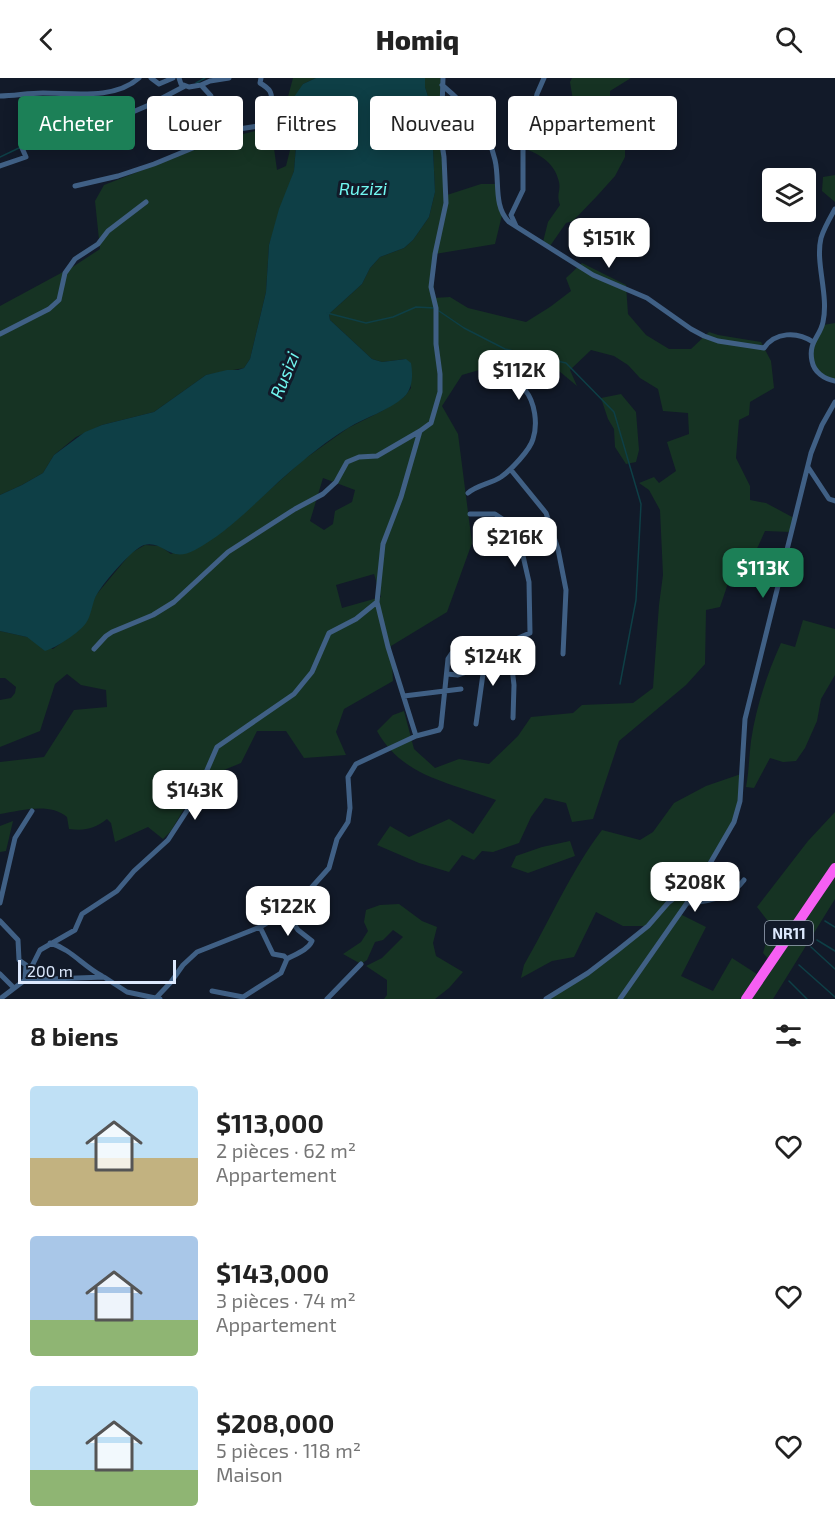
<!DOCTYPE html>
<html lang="fr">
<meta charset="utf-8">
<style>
:root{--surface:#fff;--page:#f2f2f2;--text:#222;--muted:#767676;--accent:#1c8057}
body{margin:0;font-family:"Exo 2",sans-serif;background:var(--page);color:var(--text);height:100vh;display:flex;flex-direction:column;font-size:22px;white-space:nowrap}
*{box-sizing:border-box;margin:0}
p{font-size:20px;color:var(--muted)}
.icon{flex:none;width:33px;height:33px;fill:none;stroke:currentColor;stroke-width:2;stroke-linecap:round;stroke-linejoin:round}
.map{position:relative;height:921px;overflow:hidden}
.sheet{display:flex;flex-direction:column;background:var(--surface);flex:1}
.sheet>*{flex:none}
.guide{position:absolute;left:18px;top:18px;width:800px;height:54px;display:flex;gap:12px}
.controls{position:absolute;left:762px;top:90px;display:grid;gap:12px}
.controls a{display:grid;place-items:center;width:54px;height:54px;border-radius:6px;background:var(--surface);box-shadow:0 3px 15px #0003;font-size:30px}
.scale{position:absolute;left:18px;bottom:15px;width:158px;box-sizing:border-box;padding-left:6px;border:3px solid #dde9fd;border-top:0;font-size:16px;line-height:21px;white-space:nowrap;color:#dde9fd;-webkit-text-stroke:4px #121a29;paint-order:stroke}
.price{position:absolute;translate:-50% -51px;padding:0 14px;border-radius:12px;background:#fff;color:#222;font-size:20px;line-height:39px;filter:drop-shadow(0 2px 3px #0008)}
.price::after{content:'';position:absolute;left:50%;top:36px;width:18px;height:14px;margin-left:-9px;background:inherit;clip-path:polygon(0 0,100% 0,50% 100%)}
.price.on{background:var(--accent);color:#fff}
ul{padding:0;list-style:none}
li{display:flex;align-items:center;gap:18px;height:150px;padding:0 30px}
li span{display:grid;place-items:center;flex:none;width:168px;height:120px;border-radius:6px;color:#555}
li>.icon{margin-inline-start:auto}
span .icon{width:72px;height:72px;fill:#fffc;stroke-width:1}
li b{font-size:26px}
h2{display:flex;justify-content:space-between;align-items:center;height:72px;padding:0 30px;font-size:26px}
.tag{padding:0 21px;border-radius:6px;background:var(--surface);box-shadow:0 3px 15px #0003;font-size:21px;line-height:54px}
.tag.on{background:var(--accent);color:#fff}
header{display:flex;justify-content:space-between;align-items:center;height:78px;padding:0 30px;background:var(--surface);font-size:27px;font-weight:800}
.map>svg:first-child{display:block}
.green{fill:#163323;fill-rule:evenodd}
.water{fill:#0e3f46}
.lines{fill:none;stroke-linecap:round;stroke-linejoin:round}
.stream{stroke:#0e3f46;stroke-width:1.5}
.street{stroke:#406085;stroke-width:5}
.highway{stroke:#f65ff3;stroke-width:10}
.labels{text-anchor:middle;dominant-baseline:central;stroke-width:6;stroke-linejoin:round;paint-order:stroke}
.shield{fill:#121a29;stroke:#a0abbd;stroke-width:1.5}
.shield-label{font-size:15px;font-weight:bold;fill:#dde9fd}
.water-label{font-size:18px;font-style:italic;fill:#71f7f1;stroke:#121a29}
</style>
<header><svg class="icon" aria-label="back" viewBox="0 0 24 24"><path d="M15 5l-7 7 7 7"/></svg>Homiq<svg class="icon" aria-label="search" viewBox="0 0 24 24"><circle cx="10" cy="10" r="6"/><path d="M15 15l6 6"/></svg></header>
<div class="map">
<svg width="835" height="921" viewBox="0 0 835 921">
<rect width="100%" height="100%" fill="#121a29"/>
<path class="green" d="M293,0H316L303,6L290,46L296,68L294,93L269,167L266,214L250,281L244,290L206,297L154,334L102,347L76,359L54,377L43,395L22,407L0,417V228L74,188L100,171L95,123L104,107L220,62L271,49L277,92L286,88L291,68L286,26Z
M425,0H443L441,60L447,117L481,106H497L502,137L495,166L435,176L433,220L450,219L468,230L526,244L550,229L571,213L566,200L582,185L626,207L628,236L646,257L669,271H691L709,254L718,257L761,264L771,283L774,310L750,324L749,337L739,342L736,380L750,408V422L766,425L794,440L791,454L765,453L755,475L738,476L720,529L706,532L705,586L686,607L619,663L593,741L572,744L566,725L545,720L531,739L519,765L493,774L482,773L474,782L462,777L449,794L419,785L377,767L390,748L409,759L449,741L473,756L496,722C452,705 402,699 377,653L393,637L404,633L414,671L435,690L459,681L489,686L518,658L531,639L573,635L582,627L633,625L653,610L659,527L663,497L660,432L649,412L639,405L654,399L659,405L676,393L667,364L689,356L688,335L663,333L658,311L640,300L628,287L614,278L591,272L570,292L577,308L559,293L533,280L503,285L462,297L442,328L458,356L472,465L447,534L391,568L393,603L344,631L336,654L346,677L304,680L286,653H257L241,685L224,692L207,711L175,699L168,714L188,724L171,753L163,761L148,749L115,764L111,745L107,741C94,751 85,753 69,751L67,739C49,724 21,733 0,736V684L44,679L74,632L107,629L106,612L81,607L67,596L55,606L40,653L0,669V622L11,620L15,615L16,609L5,600H0V553L27,559L53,571L80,551L96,517L131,475L145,467L160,468L171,476L226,451L303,382L348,350L382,333L404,319L411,310L406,281L382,284L372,281L330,242L329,236L362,206L370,190L380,179L404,170L413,162L429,139L435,114L431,28L425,9ZM323,400L355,412L352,424L335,433L333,446L324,452L310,443ZM374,496L381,519L342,530L336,507Z
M572,0H631L610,13V26L625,61V79L615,98L597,118L573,143L566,145L550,168L543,164L548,144L560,127C556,116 561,113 559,104C555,85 540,76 523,70V61L530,49L563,64L580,65L570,4Z
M835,97V124L822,113L823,99Z
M835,245V303C801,290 812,272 823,247Z
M621,316L636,334L639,372L636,384L626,386L615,369L614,351L608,341L601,320Z
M803,542L835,551V597L821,621L817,643L805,670L796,683L783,684L770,680L754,710L746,709C749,694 749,678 751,663C756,629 767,596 781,565L795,569Z
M741,696L740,723L734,744L680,836L706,849L681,898L713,913L732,880L760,898L770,883L763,875L771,847L757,829L808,763L835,734V821L773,921H546L588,895L647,848H623L596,834L574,879L552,883L521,900L524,887C549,844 572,791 602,752L640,762L653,754L674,725L706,708Z
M13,743L6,773L0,774V748Z
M570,763L575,778L528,795L511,789L516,778L542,769Z
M399,826L422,843L437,849L433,865L436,878L463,894L449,910L435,921H384L387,917V902L366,888L382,880L403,859L393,852L383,862L375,864L367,882L361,886L343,876L361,864L368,853L364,844L366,832L380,827Z"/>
<path class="water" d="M316,0H425V9L431,28L435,114L429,139L413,162L404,170L380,179L370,190L362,206L329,236L330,242L372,281L382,284L406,281L411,285C413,297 413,310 404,319C388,333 366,339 348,350C333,359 317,371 304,382C268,410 236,450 195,472C169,486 164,462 144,467C133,470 100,508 95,520C92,527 91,538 86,545C80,554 56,570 45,573L27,559L0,553V417L22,407L43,395L54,377L85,354L102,347L154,334L206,297L227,292H238L244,290L250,281L266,214L269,167L279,131L294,93L296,68L290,46L289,32L294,19L303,6Z"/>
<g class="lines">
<path class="stream" d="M196,5L205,0
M102,43L128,33
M56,55L72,53
M0,79L21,69
M439,233L464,250L505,271L566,285L614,334L641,426L636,522L620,606
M327,235L366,245L393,239L416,229L435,230
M825,843L835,849
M817,862L835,873
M811,869L835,891
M799,887L835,919
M789,903L807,921"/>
<path class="street" d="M151,0L159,6L173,0
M179,0L181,6L189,9L201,7L211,18L212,27L216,29L215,37L222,57
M201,7L210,3L229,0
M442,7C467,28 488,50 495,82C500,103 493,128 509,144L593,197L647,220L691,251L704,258L718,263L764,270C775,254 797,253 813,264
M0,18C14,18 28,15 43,15C73,15 115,22 139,0
M0,88L26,79L22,70L54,58L73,56L114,42L149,27L185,8
M75,108L118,98L154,86L239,51L278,45C277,40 275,35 273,31C270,16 275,14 260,5L261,0
M835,131C830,140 824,150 821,160C815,185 829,217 823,244C820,259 808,264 812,283C814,294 824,301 835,303
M516,148L511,137L523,112V61L530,49L537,16L544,0
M0,256L49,231L59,222L65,195L75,181L98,166L108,153L146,124
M808,389L829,421L835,423
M511,392L546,435L558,471L566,512L563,576
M468,415C477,407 490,406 501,399C511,392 530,372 533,361C538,346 535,324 525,312C518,302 507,295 498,287
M509,564L514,607L513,640
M94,571L106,558L112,554L153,537L174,524L228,474L295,431L323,416L336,404L347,384L359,379L377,378L420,353
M447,596L458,597L464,595L458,573
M404,618L461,611
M476,646L483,596L481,572
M416,658L439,652L441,649L448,581L452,575L481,572L509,564L530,555L529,504L518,456L507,444L495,436H470
M0,825L15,760L32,733
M687,825C707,824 731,820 744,802
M285,834L298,852L312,863C308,872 296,876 287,881
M0,843L18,862L19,882L26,887L25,902L104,899L127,914L160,921
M50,865C71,871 83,888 102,898
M0,896L14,910
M212,913L243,919L281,895L287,881L284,878L273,876L260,849
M156,920L171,904L183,887L197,874L260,849L287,833L303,819L329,790L337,761L348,744L350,730L348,699L356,686L416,658L388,569L377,524
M0,921L25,902L40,872L75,852L82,836L117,813L134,793L168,762L194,722L217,669L294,616L312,594L329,555L356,541L377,524L383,466L401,419L420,353L431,345L440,314V296L436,266V230L431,209L435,176L446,125L444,79L441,60L443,0
M327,921L361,886
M546,921L588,895L618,872L648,848L668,825L699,800
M620,921L687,825L734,744L740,723L745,641L811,375L822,347L835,324"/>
<path class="highway" d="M746,921L835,790"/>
</g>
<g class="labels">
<rect class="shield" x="765" y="843" width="48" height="24" rx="4.5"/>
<g class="shield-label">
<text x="789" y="855">NR11</text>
</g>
<g class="water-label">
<text x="363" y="110">Ruzizi</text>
<text transform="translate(284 297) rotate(-68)">Rusizi</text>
</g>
</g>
</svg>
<div class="controls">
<a><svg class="icon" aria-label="layers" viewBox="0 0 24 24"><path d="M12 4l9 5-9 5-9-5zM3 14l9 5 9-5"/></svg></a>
</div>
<div class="scale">200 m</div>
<b class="price" style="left:609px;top:191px">$151K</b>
<b class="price" style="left:519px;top:323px">$112K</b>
<b class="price" style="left:515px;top:490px">$216K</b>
<b class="price on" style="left:763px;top:521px">$113K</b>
<b class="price" style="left:493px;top:609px">$124K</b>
<b class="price" style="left:195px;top:743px">$143K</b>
<b class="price" style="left:695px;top:835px">$208K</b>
<b class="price" style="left:288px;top:859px">$122K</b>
<div class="guide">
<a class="tag on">Acheter</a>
<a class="tag">Louer</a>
<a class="tag">Filtres</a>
<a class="tag">Nouveau</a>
<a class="tag">Appartement</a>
</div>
</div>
<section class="sheet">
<h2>8 biens<svg class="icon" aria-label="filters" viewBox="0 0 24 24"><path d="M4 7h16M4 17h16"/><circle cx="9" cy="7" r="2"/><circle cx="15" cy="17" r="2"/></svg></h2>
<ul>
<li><span style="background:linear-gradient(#bfe0f5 60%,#c2b280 0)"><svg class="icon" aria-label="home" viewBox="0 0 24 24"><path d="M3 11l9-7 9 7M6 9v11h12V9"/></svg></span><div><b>$113,000</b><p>2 pièces · 62 m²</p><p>Appartement</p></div><svg class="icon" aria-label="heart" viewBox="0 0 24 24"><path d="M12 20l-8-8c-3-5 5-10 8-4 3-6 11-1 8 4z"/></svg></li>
<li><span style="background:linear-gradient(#a9c7e8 70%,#8fb573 0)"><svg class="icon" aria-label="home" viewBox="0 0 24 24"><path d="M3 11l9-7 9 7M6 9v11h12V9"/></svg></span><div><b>$143,000</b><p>3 pièces · 74 m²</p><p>Appartement</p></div><svg class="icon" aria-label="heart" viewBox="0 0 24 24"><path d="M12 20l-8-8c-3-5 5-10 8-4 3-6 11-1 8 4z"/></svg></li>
<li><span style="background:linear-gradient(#bfe0f5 70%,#8fb573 0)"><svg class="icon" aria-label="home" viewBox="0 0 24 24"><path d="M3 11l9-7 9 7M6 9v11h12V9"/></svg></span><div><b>$208,000</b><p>5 pièces · 118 m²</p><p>Maison</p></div><svg class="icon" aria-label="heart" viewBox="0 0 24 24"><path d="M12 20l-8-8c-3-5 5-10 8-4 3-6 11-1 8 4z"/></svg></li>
</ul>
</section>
